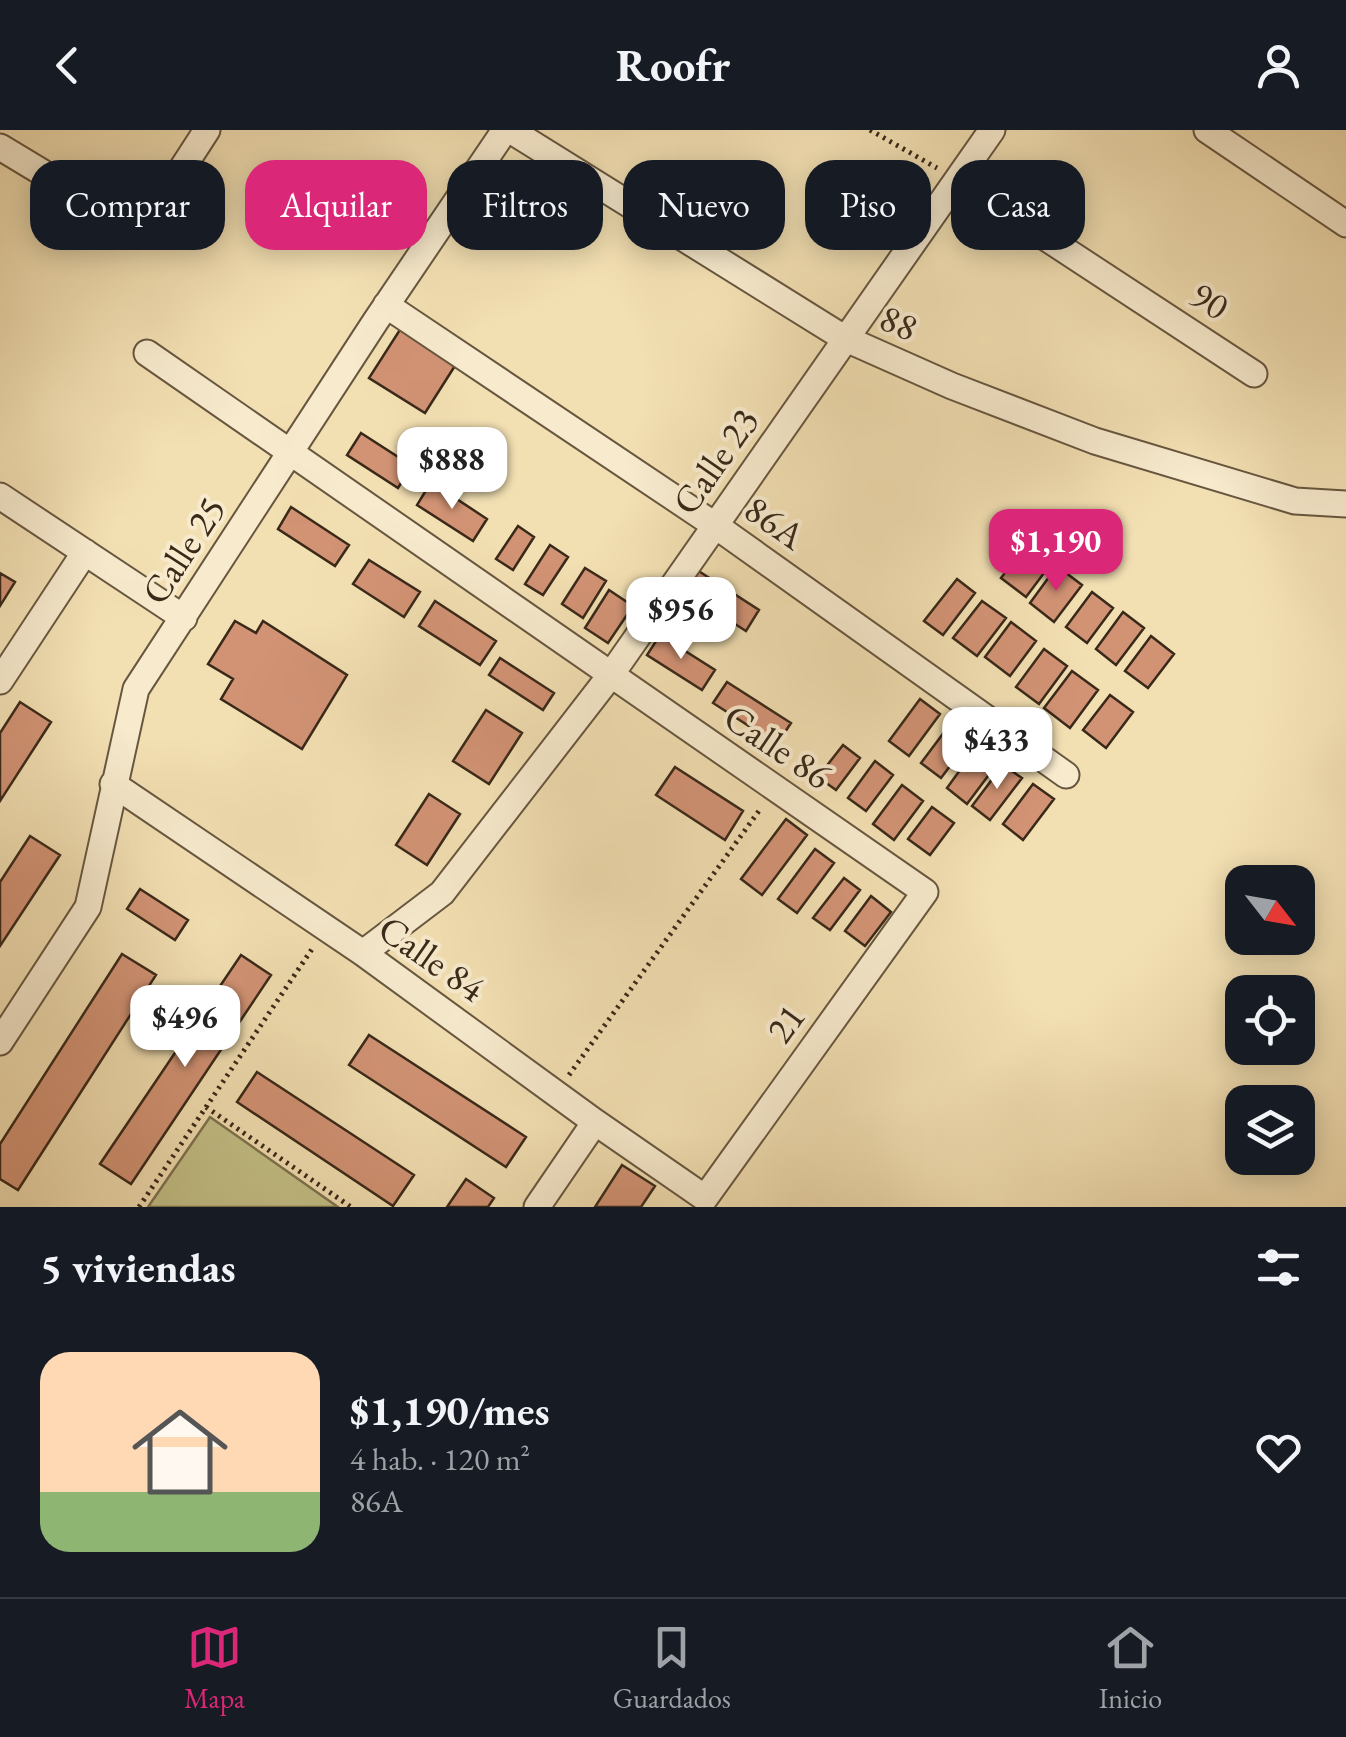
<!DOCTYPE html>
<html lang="es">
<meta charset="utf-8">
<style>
:root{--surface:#171b24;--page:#242831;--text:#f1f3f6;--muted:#9ea1a6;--line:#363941;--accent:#db2777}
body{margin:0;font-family:"EB Garamond",serif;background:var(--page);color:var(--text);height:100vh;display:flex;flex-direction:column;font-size:38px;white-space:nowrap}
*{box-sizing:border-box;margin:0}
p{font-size:32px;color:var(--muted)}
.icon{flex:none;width:55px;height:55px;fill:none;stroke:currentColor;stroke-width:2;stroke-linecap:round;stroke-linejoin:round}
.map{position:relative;height:1077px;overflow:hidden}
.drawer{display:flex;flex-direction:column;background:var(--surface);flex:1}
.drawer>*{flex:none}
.guide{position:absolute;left:30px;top:30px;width:1288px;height:90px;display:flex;gap:20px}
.needle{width:65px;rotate:121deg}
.buttons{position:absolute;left:1225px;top:735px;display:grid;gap:20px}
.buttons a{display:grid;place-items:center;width:90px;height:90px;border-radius:20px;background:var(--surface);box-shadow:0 5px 25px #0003;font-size:50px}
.price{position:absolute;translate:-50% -85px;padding:0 22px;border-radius:20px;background:#fff;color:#222;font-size:32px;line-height:65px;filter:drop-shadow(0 2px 5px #0008)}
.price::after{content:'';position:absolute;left:50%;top:60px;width:30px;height:22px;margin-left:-15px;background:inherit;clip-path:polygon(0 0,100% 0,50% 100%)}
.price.on{background:var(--accent);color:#fff}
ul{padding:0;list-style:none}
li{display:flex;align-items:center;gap:30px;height:250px;padding:0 40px}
li span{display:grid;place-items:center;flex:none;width:280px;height:200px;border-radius:30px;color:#555}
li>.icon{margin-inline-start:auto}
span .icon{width:120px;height:120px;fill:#fffc;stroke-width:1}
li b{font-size:42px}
h2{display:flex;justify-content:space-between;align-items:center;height:120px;padding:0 40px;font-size:42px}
.tag{padding:0 35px;border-radius:30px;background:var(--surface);box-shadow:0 5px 25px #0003;font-size:35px;line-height:90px}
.tag.on{background:var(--accent);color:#fff}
header{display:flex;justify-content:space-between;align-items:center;height:130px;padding:0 40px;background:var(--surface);font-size:45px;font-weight:700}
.dock{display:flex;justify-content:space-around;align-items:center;height:140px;border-top:2px solid var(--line);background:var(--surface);font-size:28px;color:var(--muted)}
.dock a{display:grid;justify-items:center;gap:5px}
.dock .on{color:var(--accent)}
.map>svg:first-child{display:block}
.green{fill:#c3c087;stroke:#7e7450;stroke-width:2.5}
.building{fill:#d29375;stroke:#392919;stroke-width:2.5}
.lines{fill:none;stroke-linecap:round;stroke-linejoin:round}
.street-casing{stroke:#67563f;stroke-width:29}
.path{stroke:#392919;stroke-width:5;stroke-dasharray:2.5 5;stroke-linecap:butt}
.street{stroke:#f7eacd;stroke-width:25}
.labels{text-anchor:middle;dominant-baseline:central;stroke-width:8;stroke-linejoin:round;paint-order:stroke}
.street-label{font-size:38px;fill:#392919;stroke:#f7eacd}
</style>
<header><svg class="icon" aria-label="back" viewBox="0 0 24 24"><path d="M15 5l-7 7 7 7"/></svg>Roofr<svg class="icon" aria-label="person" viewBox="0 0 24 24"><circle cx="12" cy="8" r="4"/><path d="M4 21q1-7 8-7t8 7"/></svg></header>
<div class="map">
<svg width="1346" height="1077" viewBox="0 0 1346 1077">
<rect width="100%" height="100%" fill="#f2dfb2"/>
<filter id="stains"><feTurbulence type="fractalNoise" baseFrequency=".002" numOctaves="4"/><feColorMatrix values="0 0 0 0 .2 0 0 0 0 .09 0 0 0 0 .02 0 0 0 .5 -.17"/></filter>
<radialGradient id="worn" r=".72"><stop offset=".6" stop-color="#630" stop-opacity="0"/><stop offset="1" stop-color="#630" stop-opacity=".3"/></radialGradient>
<path class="green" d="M210,987L338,1077H148Z"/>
<path class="building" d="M403,195L458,231L425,283L369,248Z
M361,303L412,336L398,358L347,325Z
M431,352L487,389L473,411L417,375Z
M291,377L349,415L335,436L278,399Z
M518,396L534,407L513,440L496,429Z
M1028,413L1053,431L1026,467L1001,448Z
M550,415L568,427L543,465L525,454Z
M369,430L420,462L404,487L353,454Z
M1057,436L1082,455L1054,492L1030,473Z
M585,438L606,451L583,488L562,474Z
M697,440L759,480L746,501L683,461Z
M0,443L15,452L0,476Z
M957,449L975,463L943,505L924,491Z
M609,460L633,476L608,513L585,498Z
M1092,462L1113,478L1087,513L1066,497Z
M435,471L496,511L480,535L419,496Z
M982,471L1006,488L977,526L953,508Z
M1123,482L1144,498L1116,535L1096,519Z
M235,491L256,503L263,491L347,545L302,619L221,569L233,549L208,534Z
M1011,492L1036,511L1010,546L985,527Z
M660,505L715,540L702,560L647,525Z
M1151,506L1174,524L1148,558L1125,541Z
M1044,519L1067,536L1039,574L1016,557Z
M500,528L554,563L543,580L489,545Z
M1072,541L1098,560L1070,598L1044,578Z
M727,552L791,593L777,614L713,573Z
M1110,565L1133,582L1106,618L1083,600Z
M920,569L940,584L909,626L889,611Z
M20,572L51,592L0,671V603Z
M486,580L522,603L489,654L453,631Z
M948,597L968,612L941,648L921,633Z
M843,615L860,628L836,660L818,647Z
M976,618L997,634L967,674L947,658Z
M875,631L893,645L866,681L848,668Z
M1003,635L1022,648L990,690L972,676Z
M675,637L743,681L725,710L656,665Z
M1033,654L1054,669L1023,710L1003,694Z
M902,655L923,671L894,710L873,694Z
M429,664L460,684L427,735L396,715Z
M932,677L954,693L930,725L908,709Z
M786,689L807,705L762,765L741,749Z
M30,706L60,725L0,816V752Z
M815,719L834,733L797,783L778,769Z
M844,748L860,760L830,800L813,788Z
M140,759L188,790L175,810L127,779Z
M871,766L891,782L865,816L845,801Z
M122,824L156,845L18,1060L0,1049V1014Z
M241,825L271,845L131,1054L100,1034Z
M369,905L526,1007L506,1037L349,935Z
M257,942L414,1045L393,1076L237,972Z
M622,1035L655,1056L641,1077H595Z
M466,1049L494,1068L488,1077H447Z"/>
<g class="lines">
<defs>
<path id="street" d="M510,0L844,208L952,256L1095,311L1295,371L1346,374
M1207,0L1346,94
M0,17L141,102L207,0
M958,50L1254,244
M386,175L716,396L1066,645
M0,366L184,488
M0,551L85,422
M113,654L363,823L595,992L705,1068L925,762L147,223
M363,823L442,763L610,546L992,0
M0,912L88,777L136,559L375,192L505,0
M537,1077L595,992"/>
</defs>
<use href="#street" class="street-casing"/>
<path class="path" d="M870,0L937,38
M569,945L761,678
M206,977L351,1077
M139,1077L312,819"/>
<use href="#street" class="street"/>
</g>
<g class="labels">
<g class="street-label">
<text transform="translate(1210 170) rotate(33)">90</text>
<text transform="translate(899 192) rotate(24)">88</text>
<text transform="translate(715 331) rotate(-55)">Calle 23</text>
<text transform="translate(775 392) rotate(35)">86A</text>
<text transform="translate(183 420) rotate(-57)">Calle 25</text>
<text transform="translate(778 616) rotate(34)">Calle 86</text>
<text transform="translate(432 828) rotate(35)">Calle 84</text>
<text transform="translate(785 893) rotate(-54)">21</text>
</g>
</g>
<rect width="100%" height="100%" filter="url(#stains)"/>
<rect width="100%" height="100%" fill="url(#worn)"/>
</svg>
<div class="buttons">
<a><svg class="needle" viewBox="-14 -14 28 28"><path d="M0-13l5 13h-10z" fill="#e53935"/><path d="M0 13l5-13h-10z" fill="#9ea1a6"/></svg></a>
<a><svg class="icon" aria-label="locate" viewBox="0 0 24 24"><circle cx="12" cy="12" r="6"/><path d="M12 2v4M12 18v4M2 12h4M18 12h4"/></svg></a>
<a><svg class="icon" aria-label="layers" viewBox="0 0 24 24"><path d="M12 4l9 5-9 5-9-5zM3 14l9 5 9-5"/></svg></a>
</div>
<b class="price" style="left:452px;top:382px">$888</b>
<b class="price on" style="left:1056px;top:464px">$1,190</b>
<b class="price" style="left:681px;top:532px">$956</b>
<b class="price" style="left:997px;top:662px">$433</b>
<b class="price" style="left:185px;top:940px">$496</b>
<div class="guide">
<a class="tag">Comprar</a>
<a class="tag on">Alquilar</a>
<a class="tag">Filtros</a>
<a class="tag">Nuevo</a>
<a class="tag">Piso</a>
<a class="tag">Casa</a>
</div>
</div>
<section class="drawer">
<h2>5 viviendas<svg class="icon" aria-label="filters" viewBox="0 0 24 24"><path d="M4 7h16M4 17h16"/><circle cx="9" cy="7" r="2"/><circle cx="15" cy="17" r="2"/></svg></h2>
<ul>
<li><span style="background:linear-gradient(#ffd9b3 70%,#8fb573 0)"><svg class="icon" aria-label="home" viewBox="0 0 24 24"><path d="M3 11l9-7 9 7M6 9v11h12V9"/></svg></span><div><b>$1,190/mes</b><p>4 hab. · 120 m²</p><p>86A</p></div><svg class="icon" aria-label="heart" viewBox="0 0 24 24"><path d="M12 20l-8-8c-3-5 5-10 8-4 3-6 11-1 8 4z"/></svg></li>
</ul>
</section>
<nav class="dock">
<a class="on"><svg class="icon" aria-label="map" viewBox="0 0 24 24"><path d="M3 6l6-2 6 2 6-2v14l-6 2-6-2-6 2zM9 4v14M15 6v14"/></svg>Mapa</a>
<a><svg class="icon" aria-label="saved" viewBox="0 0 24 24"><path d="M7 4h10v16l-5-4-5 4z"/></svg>Guardados</a>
<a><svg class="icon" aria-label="home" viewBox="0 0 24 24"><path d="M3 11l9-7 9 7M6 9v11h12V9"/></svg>Inicio</a>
</nav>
